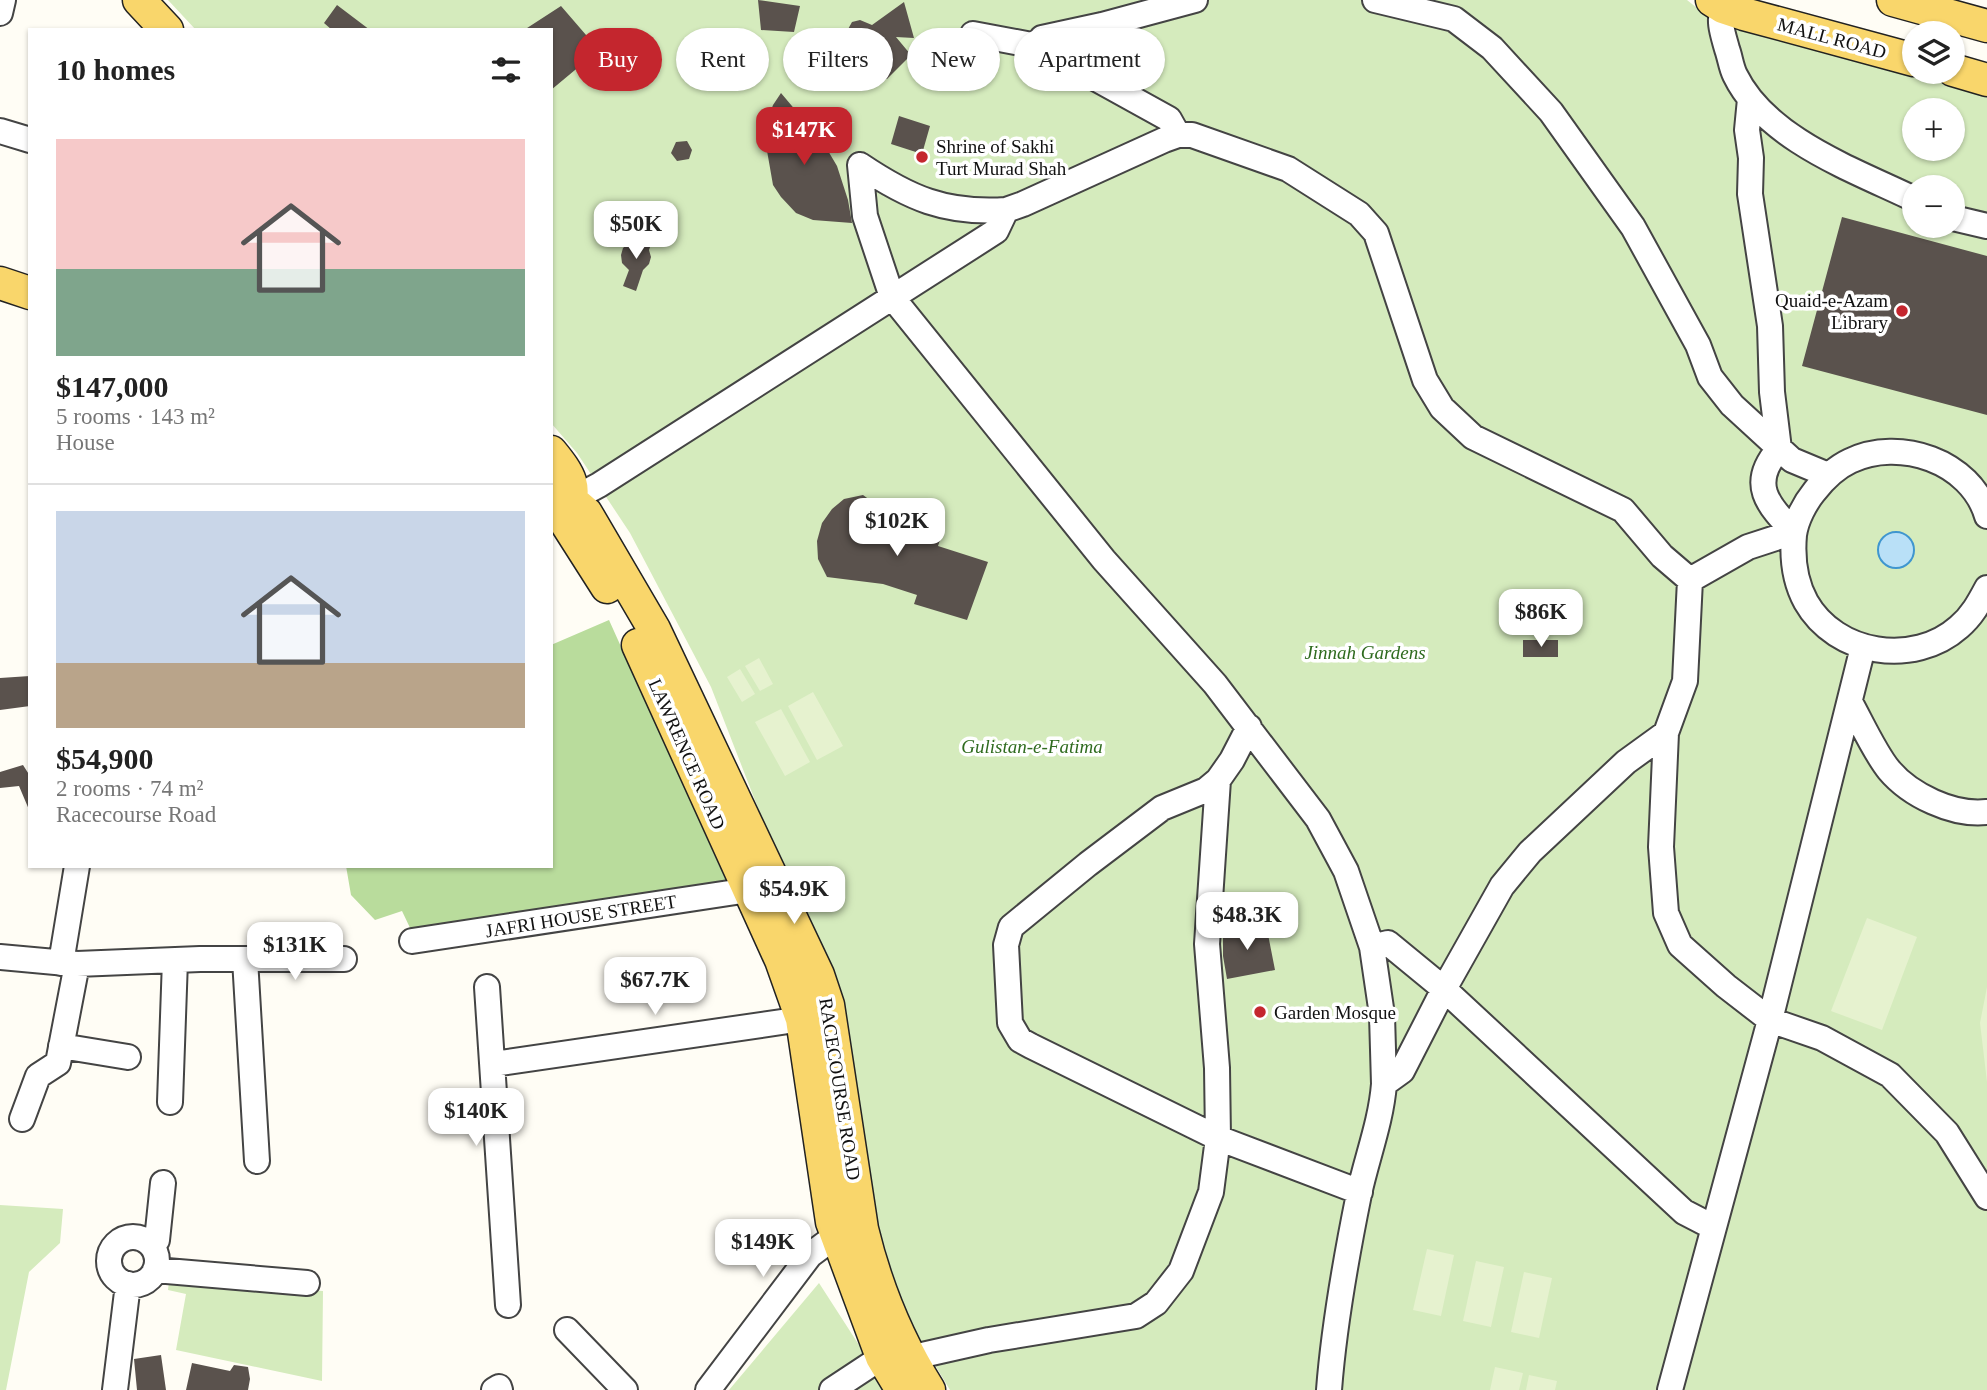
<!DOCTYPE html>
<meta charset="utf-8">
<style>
:root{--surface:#fff;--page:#f2f2f2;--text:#222;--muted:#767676;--line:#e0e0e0;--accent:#c4262e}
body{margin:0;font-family:Georgia,serif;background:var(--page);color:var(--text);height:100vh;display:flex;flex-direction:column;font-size:26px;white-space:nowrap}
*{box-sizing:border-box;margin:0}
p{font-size:23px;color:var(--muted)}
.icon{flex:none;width:38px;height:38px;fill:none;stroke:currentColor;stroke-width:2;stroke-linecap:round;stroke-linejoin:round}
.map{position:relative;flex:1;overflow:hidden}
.details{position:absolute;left:28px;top:28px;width:525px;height:840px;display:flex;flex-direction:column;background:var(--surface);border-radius:0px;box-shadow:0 2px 5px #0004}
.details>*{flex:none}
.banner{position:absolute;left:574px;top:28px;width:665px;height:63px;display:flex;gap:14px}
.tools{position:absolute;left:1902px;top:21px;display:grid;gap:14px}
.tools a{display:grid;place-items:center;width:63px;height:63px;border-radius:50%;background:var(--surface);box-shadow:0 2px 5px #0004;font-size:35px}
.price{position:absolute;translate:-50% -60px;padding:0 16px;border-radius:14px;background:#fff;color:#222;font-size:23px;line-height:46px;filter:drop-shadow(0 2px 4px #0008)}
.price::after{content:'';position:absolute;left:50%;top:42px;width:21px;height:16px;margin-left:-10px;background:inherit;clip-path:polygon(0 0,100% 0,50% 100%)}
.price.selected{background:var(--accent);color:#fff}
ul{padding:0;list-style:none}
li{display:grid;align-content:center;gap:14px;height:371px;padding:0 28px}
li+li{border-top:2px solid var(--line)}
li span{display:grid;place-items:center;height:217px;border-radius:0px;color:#555}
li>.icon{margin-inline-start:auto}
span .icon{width:126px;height:126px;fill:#fffc;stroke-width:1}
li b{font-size:30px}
h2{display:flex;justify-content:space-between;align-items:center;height:84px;padding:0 28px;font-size:30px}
.pill{padding:0 24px;border-radius:32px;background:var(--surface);box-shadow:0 2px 5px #0004;font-size:24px;line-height:63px}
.pill.selected{background:var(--accent);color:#fff}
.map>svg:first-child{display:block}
.green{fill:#d5ebbd;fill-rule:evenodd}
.forest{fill:#b9dc9c}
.pitch{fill:#e6f2cf}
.water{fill:#b9e0f7;stroke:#3f96cf;stroke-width:2}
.building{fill:#5a524d}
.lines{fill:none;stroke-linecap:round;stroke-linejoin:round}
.minor-casing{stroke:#444;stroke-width:28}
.major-casing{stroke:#222;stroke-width:35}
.minor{stroke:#fff;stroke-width:24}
.major{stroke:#f9d66b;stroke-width:32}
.poi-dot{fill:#c4262e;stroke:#fff;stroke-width:2.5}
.labels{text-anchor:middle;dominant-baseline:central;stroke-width:7;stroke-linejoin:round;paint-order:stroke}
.street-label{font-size:19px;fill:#111;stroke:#fff}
.poi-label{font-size:19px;fill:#111;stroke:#fff;text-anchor:start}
.park-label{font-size:19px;font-style:italic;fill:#2f6b1f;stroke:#fff}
</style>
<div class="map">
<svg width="1987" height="1390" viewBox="0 0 1987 1390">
<rect width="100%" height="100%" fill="#fffdf5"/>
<path class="green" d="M168,0H1687L1712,20L1987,92V1390H950L901,1309L874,1228L786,880L711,687L630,533L577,453L551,423V30H196ZM1914,110H1953V149H1914ZM1914,187H1953V226H1914Z
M0,1205L63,1209L60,1243L29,1272L6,1390H0Z
M169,1281L323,1291L322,1381L176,1350L186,1294L168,1290Z
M819,1283L888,1390H729Z"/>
<path class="forest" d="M609,620L729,887L412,932L402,911L375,920L351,895L346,866H551V645Z"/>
<path class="pitch" d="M759,658L773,684L760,691L745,666Z
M740,669L755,694L742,702L727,677Z
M813,692L843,746L817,760L788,706Z
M781,709L810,762L785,776L755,722Z
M1867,918L1917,937L1882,1030L1831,1011Z
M1987,987V1082L1980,1023Z
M1427,1249L1454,1255L1441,1316L1413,1310Z
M1476,1261L1504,1267L1491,1327L1463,1321Z
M1524,1272L1552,1278L1539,1338L1511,1332Z
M1495,1367L1523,1373L1519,1390H1490Z
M1529,1375L1557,1381L1555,1390H1526Z"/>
<path class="water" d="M1878 550a18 18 0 1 1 36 0a18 18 0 1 1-36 0Z"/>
<path class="building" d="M758,0L800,6L794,32L761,30Z
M904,2L914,38L896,37L911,55L887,79L880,74L862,77L842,74L826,58L848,43L847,31L852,22L860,20L872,25Z
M337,5L370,30H332L324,23Z
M561,6L599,50L551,90V30H524Z
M781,93L824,144L837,166L848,200L852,223L813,220L796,213L781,197L773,185L766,145L769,116L773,105Z
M899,116L930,126L922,154L891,144Z
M687,141L692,150L689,159L677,161L671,153L676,142Z
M1842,217L1987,256V415L1802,366Z
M641,237L652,241L649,250L651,257L649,264L643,270L636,291L623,286L629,270L622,263L621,255L623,248L629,243L639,242Z
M863,495L904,525L941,537L938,546L988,562L967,620L914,604L917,595L883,584L827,577L818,559L817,541L822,523L832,509L844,499Z
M1523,640H1558V657H1523Z
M30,676V706L0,710V678Z
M23,765L30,776V812L19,786L0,788V772Z
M1266,924L1275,970L1227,979L1223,956V933Z
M161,1355L166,1390H137L134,1359Z
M192,1363L230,1371L234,1365L248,1367L250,1379L248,1390H186Z"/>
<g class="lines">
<defs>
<path id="minor" d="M1375,0L1454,19L1492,48L1551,112L1633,227L1698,345L1710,377L1732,405L1792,460L1828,475
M1723,7C1718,22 1723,34 1727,49C1730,57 1731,67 1735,75C1766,139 1854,170 1914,199
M0,13L3,0
M973,34L1037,46
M0,131L30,140
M1178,135L1169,119L1037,46L1042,38L1102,25L1195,0
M860,165L865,216L892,297L1104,560L1215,684L1318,819L1346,871L1372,947L1382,1015L1384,1084
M860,165C909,198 945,214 1006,210
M1953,218L1987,226
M571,500L599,485L996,231L1006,210L1023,204L1164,140L1178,135H1192L1288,169L1359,214L1376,233L1425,380L1442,408L1473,437L1623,510L1662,556L1690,580
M1987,516C1971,461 1899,437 1850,461C1835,468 1824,479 1814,492C1805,503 1796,520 1794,535C1792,558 1795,582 1806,602C1836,655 1914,667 1959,627C1972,616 1979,603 1987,588
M1850,702C1861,722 1875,753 1889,770C1910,795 1953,816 1987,812
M1249,727L1232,760L1218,780L1206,790L1162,808L1088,864L1011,927L1006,945L1010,1023L1020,1040L1031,1046L1218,1138L1360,1192
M1666,733L1661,847L1666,913L1680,945L1726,986L1770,1020L1822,1038L1890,1075L1947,1133L1987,1197
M412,941L749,890
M1372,947L1388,943L1444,989L1684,1212L1713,1227
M0,957L77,964L200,959H344
M245,959L257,1161
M61,963L77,866
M487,987L508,1305
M61,1046L128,1057
M494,1064L802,1019L818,1010
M170,1102L175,960
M22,1119L38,1076L58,1063L77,964
M109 1261a24 24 0 1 1 48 0a24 24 0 1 1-48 0Z
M151,1245L157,1240L163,1183
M155,1270L307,1283
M567,1330L625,1390
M897,1366L909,1358L989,1340L1136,1316L1156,1303L1181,1271L1211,1192L1218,1138L1217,1068L1207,944L1218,780
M115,1390L128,1284
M494,1390L499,1387L500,1390
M708,1390L810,1255L837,1235L854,1231
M832,1390L882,1357
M1329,1390C1334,1325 1346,1258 1359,1194C1367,1157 1381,1122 1384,1084L1402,1071L1444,989L1502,886L1530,852L1626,762L1666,733L1685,681L1690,580L1748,547L1794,532C1768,505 1748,484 1779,449L1772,392L1770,326L1750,194L1751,158L1747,130L1750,99
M1670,1390L1770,1020L1863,647"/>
<path id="major" d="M139,0L167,30
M1712,0L1723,7L1744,14L1914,60
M1893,0L1987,26
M1953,70L1987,80
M0,283L30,293
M551,452C569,474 580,489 564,516
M551,492L571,500L586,513L654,629L818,975L828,1005L862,1229C876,1287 897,1339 929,1390
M551,510L563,518L607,587
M638,645L781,960L802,1019L832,1222L882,1357L902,1390"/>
</defs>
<use href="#minor" class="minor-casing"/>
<use href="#major" class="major-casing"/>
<use href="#minor" class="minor"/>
<use href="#major" class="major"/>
</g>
<g class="poi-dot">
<circle cx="922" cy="157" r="7"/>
<circle cx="1902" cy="311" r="7"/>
<circle cx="1260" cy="1012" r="7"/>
</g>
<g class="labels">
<g class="street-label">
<text transform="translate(1832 38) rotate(15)">MALL ROAD</text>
<text transform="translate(687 754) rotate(66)">LAWRENCE ROAD</text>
<text transform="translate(581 916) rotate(-9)">JAFRI HOUSE STREET</text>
<text transform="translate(840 1089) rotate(81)">RACECOURSE ROAD</text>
</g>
<g class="poi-label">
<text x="936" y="146">Shrine of Sakhi<tspan x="936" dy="22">Turt Murad Shah</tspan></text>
<text x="1888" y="300" text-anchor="end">Quaid-e-Azam<tspan x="1888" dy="22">Library</tspan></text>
<text x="1274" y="1012">Garden Mosque</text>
</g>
<g class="park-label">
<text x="1365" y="652">Jinnah Gardens</text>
<text x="1032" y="746">Gulistan-e-Fatima</text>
</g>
</g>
</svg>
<div class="tools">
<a><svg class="icon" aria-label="layers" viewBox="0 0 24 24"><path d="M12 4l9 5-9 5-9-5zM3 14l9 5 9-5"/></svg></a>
<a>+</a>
<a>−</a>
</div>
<b class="price selected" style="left:804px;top:167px">$147K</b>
<b class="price" style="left:636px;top:261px">$50K</b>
<b class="price" style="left:897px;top:558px">$102K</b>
<b class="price" style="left:1541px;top:649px">$86K</b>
<b class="price" style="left:794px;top:926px">$54.9K</b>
<b class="price" style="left:1247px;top:952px">$48.3K</b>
<b class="price" style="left:295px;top:982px">$131K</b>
<b class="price" style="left:655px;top:1017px">$67.7K</b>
<b class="price" style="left:476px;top:1148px">$140K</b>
<b class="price" style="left:763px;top:1279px">$149K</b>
<div class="banner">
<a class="pill selected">Buy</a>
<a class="pill">Rent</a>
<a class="pill">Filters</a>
<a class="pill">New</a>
<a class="pill">Apartment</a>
</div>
<section class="details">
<h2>10 homes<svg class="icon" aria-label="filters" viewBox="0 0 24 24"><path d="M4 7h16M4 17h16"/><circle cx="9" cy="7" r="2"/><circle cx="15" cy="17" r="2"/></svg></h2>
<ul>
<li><span style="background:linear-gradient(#f6c9c9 60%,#7fa58c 0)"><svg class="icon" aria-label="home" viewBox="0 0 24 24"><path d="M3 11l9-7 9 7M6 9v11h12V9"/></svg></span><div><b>$147,000</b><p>5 rooms · 143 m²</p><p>House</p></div></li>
<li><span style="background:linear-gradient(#c9d6e8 70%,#b9a48a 0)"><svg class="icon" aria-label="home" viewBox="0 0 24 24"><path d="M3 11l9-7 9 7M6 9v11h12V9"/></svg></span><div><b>$54,900</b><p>2 rooms · 74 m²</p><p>Racecourse Road</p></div></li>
</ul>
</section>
</div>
